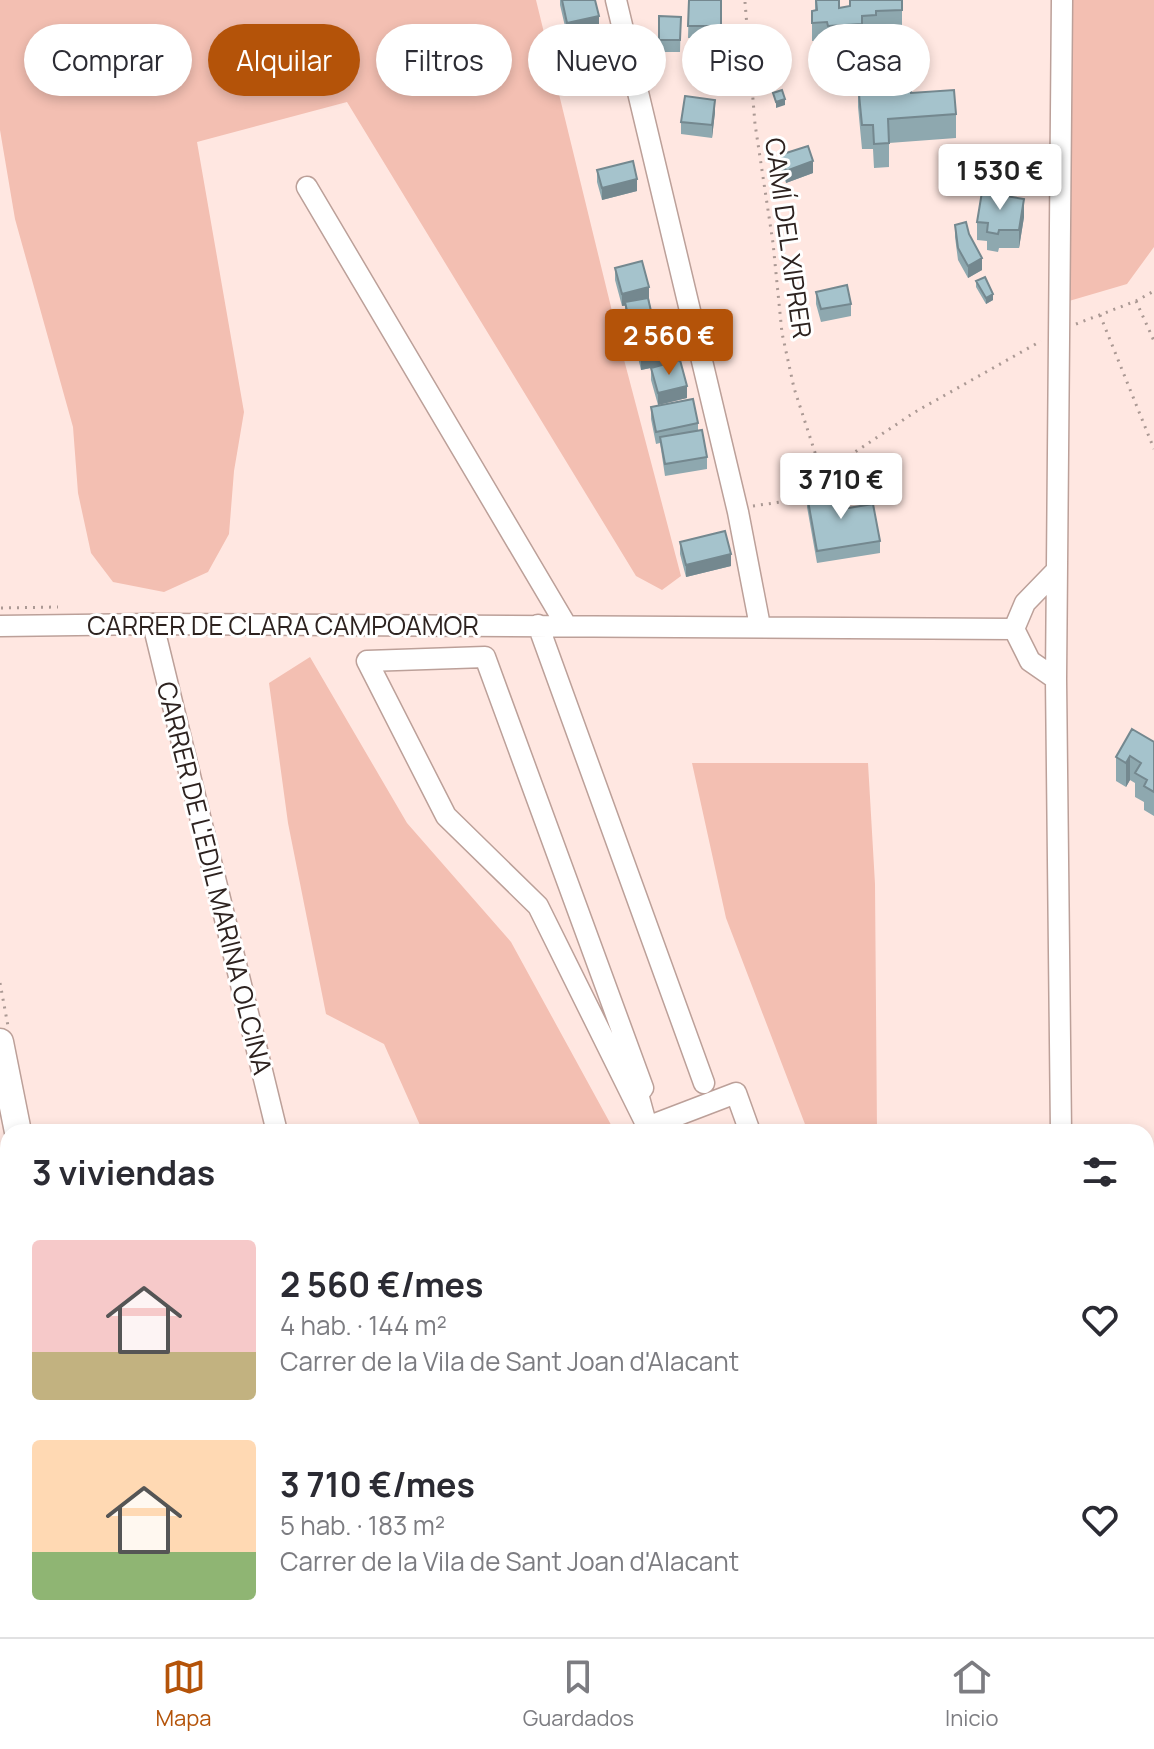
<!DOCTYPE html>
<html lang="es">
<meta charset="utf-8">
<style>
:root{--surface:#fff;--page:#f2f2f3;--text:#2b2b33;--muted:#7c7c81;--line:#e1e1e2;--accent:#b45309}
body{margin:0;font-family:Manrope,sans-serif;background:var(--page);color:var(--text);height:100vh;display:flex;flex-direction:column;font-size:30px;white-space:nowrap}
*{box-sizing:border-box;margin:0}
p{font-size:26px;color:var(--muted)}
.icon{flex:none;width:44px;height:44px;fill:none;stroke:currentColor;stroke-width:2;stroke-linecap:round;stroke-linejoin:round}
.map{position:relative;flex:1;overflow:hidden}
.details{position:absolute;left:0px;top:1124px;width:1154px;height:514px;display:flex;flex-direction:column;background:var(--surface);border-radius:24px 24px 0 0;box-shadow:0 4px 12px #0003}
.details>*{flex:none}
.top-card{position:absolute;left:24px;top:24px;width:1106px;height:72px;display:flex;gap:16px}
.price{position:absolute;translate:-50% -68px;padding:0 18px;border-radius:8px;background:#fff;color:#222;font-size:26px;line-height:52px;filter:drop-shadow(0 2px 4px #0008)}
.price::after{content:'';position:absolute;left:50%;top:48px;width:24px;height:18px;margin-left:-12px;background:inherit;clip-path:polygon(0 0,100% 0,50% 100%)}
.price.current{background:var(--accent);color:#fff}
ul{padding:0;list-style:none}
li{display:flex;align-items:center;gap:24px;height:200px;padding:0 32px}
li span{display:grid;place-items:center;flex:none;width:224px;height:160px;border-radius:8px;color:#555}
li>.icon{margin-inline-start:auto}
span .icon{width:96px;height:96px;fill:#fffc;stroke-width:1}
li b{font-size:34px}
h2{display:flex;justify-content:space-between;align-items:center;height:96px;padding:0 32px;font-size:34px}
.chip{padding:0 28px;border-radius:36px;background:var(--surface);box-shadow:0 4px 12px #0003;font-size:28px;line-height:72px}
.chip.current{background:var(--accent);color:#fff}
.tabs{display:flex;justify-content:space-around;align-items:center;height:112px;border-top:2px solid var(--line);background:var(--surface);font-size:22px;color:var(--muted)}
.tabs a{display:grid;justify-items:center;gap:4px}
.tabs .current{color:var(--accent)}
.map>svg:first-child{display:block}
.green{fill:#f3bfb2}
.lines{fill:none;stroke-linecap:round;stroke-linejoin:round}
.minor-casing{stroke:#bca099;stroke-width:23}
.major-casing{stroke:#bca099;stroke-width:29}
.path{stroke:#ab9994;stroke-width:3;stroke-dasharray:2 6;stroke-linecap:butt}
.minor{stroke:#fff;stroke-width:20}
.major{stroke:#fff;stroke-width:26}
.wall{fill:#8ea8af}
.shaded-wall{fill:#74888f}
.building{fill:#a5c3cc;stroke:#74888f;stroke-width:2}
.labels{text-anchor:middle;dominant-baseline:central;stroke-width:6;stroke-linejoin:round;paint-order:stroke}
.street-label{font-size:26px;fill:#2d221f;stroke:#fff}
</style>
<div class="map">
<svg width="1154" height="1637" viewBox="0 0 1154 1637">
<rect width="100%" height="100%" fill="#ffe7e1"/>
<path class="green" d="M0,0H536L622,352L681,576L662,590L636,576L347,102L197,142L244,412L234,471L229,534L208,572L164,592L113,582L91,553L78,493L73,427L15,219L0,130Z
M1071,0H1154V247L1127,284L1069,301Z
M310,657L407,823L511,942L615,1132H423L384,1044L326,1014L288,823L269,683Z
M692,763H868L875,884L877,1132H808L726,918Z
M315,1630H596L610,1637H306Z"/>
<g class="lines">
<defs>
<path id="minor" d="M616,0L738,512L760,626
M307,187L566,625
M153,624L277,1132
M538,625L704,1083
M0,626L153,624L1014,629
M1056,679L1030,661L1014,629L1025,603L1056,571
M650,1132L538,906L446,816L367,661L485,657L643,1088L638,1094L647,1127L736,1093L750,1132
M1061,1132L1056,679L1062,0
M614,1630L628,1637
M1072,1630V1637
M34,1637L55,1630"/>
<path id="major" d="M0,1042L18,1132
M0,1168L8,1209
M0,1330L8,1320
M0,1388L8,1396
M114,1630L117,1637
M142,1630L144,1637"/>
</defs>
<use href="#minor" class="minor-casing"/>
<use href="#major" class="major-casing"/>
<path class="path" d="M745,2L755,124L773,243L782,333L794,388L822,474
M1136,301L1154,341
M1100,315L1154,449
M1076,324L1136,301L1154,291
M753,506L794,500L822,474L915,412L1041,341
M1,608L58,607
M0,983L8,1026
M1146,1182L1154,1181
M0,1256L8,1296
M1146,1394H1154
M1146,1569L1154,1587
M647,1630L661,1637"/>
<use href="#minor" class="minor"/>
<use href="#major" class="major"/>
</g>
<path class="wall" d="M560,0H595L599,28L567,35L560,5Z
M689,0H721V38H688Z
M815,0L839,8L849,6V0H902V27L876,29V33L862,34V42L828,44L827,40L812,41V11L815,10Z
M659,16L681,17L680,52H659Z
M858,84L911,93L956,114V138L889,143V167L874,168L873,149H862L858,107Z
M715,112L712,138L681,134V122Z
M780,155L813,173L786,183L780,167Z
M597,170L637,191L602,200L597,182Z
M1024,217L1019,248H999L998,252L987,250V241L977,240V222Z
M955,225L969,234L982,270L968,278L958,260L955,237Z
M615,268L649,299L653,320V329L677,361L687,398L658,405L651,380V368L641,370L635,345V335L630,336L625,314V306H622L615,280Z
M976,281L993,300L986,304L976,287Z
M816,292L851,304V316L821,322L816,304Z
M651,407L698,423V431L707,457V469L665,476L660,443L656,444L651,419Z
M840,474L859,488L845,492L848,508L880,541V553L817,563L807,507V495L842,489Z
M680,542L731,566L686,577L680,554Z
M1154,742V816L1144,810V802L1135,797V783L1130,780L1126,787L1116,781V757Z"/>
<path class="shaded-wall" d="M599,16V28L567,35V23Z
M785,99V105L776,108V102Z
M715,100V112L712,138V125Z
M813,161V173L786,183V171Z
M637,179V191L602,200V188Z
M1024,199V217L1019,248V230Z
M982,258V270L968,278V266Z
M649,287V299L622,306V294Z
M993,294V300L986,304V298Z
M677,350V362L641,370V358Z
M687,386V398L658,405V393Z
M859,482V488L843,493V487Z
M731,554V566L686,577V565Z
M1130,756V780L1126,787V763Z"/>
<path class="building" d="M562,0H595L599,16L567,23Z
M689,0H721V26H688Z
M816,0H839V8L850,6V0H902V10L876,11V15L862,16V24L828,26L827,22L812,23V11L817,10Z
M659,16L681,17L680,40H659Z
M910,81L911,93L954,90L956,114L888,119L889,143L874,144L873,125H862L858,84Z
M782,90L785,99L776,102L773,93Z
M685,96L715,100L712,125L681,122Z
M808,146L813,161L786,171L780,155Z
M633,161L637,179L602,188L597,170Z
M982,192L1024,199L1019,230H999L998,234L987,232L988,223L977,222Z
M966,222L969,234L982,258L968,266L958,248L955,225Z
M642,261L649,287L622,294L615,268Z
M985,277L993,294L986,298L976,281Z
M847,285L851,304L821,309L816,292Z
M648,298L653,320L630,324L625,302Z
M671,325L677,350L641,358L635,333Z
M680,360L687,386L658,393L651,368Z
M693,399L698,423L656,432L651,407Z
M702,430L707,457L665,464L660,437Z
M857,469L859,482L843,487L840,474Z
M844,488L848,508L873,504L880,541L817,551L807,495Z
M725,531L731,554L686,565L680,542Z
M1132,729L1154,742V792L1144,786L1147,780L1135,773L1141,763L1130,756L1126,763L1116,757Z"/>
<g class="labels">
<g class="street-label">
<text transform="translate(789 238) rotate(82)">CAMÍ DEL XIPRER</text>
<text x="283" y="625">CARRER DE CLARA CAMPOAMOR</text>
<text transform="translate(215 878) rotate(76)">CARRER DE L'EDIL MARINA OLCINA</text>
</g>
</g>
</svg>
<b class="price" style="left:1000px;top:212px">1 530 €</b>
<b class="price current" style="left:669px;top:377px">2 560 €</b>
<b class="price" style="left:841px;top:521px">3 710 €</b>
<div class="top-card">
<a class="chip">Comprar</a>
<a class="chip current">Alquilar</a>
<a class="chip">Filtros</a>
<a class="chip">Nuevo</a>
<a class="chip">Piso</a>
<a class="chip">Casa</a>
</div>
<section class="details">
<h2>3 viviendas<svg class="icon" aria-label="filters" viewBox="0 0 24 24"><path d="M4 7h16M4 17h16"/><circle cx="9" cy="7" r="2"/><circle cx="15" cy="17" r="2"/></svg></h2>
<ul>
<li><span style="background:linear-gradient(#f6c9c9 70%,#c2b280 0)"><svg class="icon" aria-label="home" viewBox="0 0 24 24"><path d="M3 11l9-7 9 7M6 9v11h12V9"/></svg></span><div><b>2 560 €/mes</b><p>4 hab. · 144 m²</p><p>Carrer de la Vila de Sant Joan d'Alacant</p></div><svg class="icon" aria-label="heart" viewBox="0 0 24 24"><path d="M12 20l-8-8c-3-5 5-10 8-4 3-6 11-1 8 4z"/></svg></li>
<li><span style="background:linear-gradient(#ffd9b3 70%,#8fb573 0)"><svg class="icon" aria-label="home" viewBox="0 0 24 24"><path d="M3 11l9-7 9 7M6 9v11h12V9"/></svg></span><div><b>3 710 €/mes</b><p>5 hab. · 183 m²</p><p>Carrer de la Vila de Sant Joan d'Alacant</p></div><svg class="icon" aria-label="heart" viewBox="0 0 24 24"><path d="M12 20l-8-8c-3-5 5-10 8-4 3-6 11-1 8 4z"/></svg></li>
</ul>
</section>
</div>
<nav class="tabs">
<a class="current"><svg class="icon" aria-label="map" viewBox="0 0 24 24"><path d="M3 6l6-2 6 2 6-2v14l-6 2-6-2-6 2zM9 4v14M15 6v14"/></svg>Mapa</a>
<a><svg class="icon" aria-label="saved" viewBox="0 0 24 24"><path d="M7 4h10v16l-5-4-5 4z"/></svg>Guardados</a>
<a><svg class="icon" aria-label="home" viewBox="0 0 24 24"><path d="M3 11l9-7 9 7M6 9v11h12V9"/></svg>Inicio</a>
</nav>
